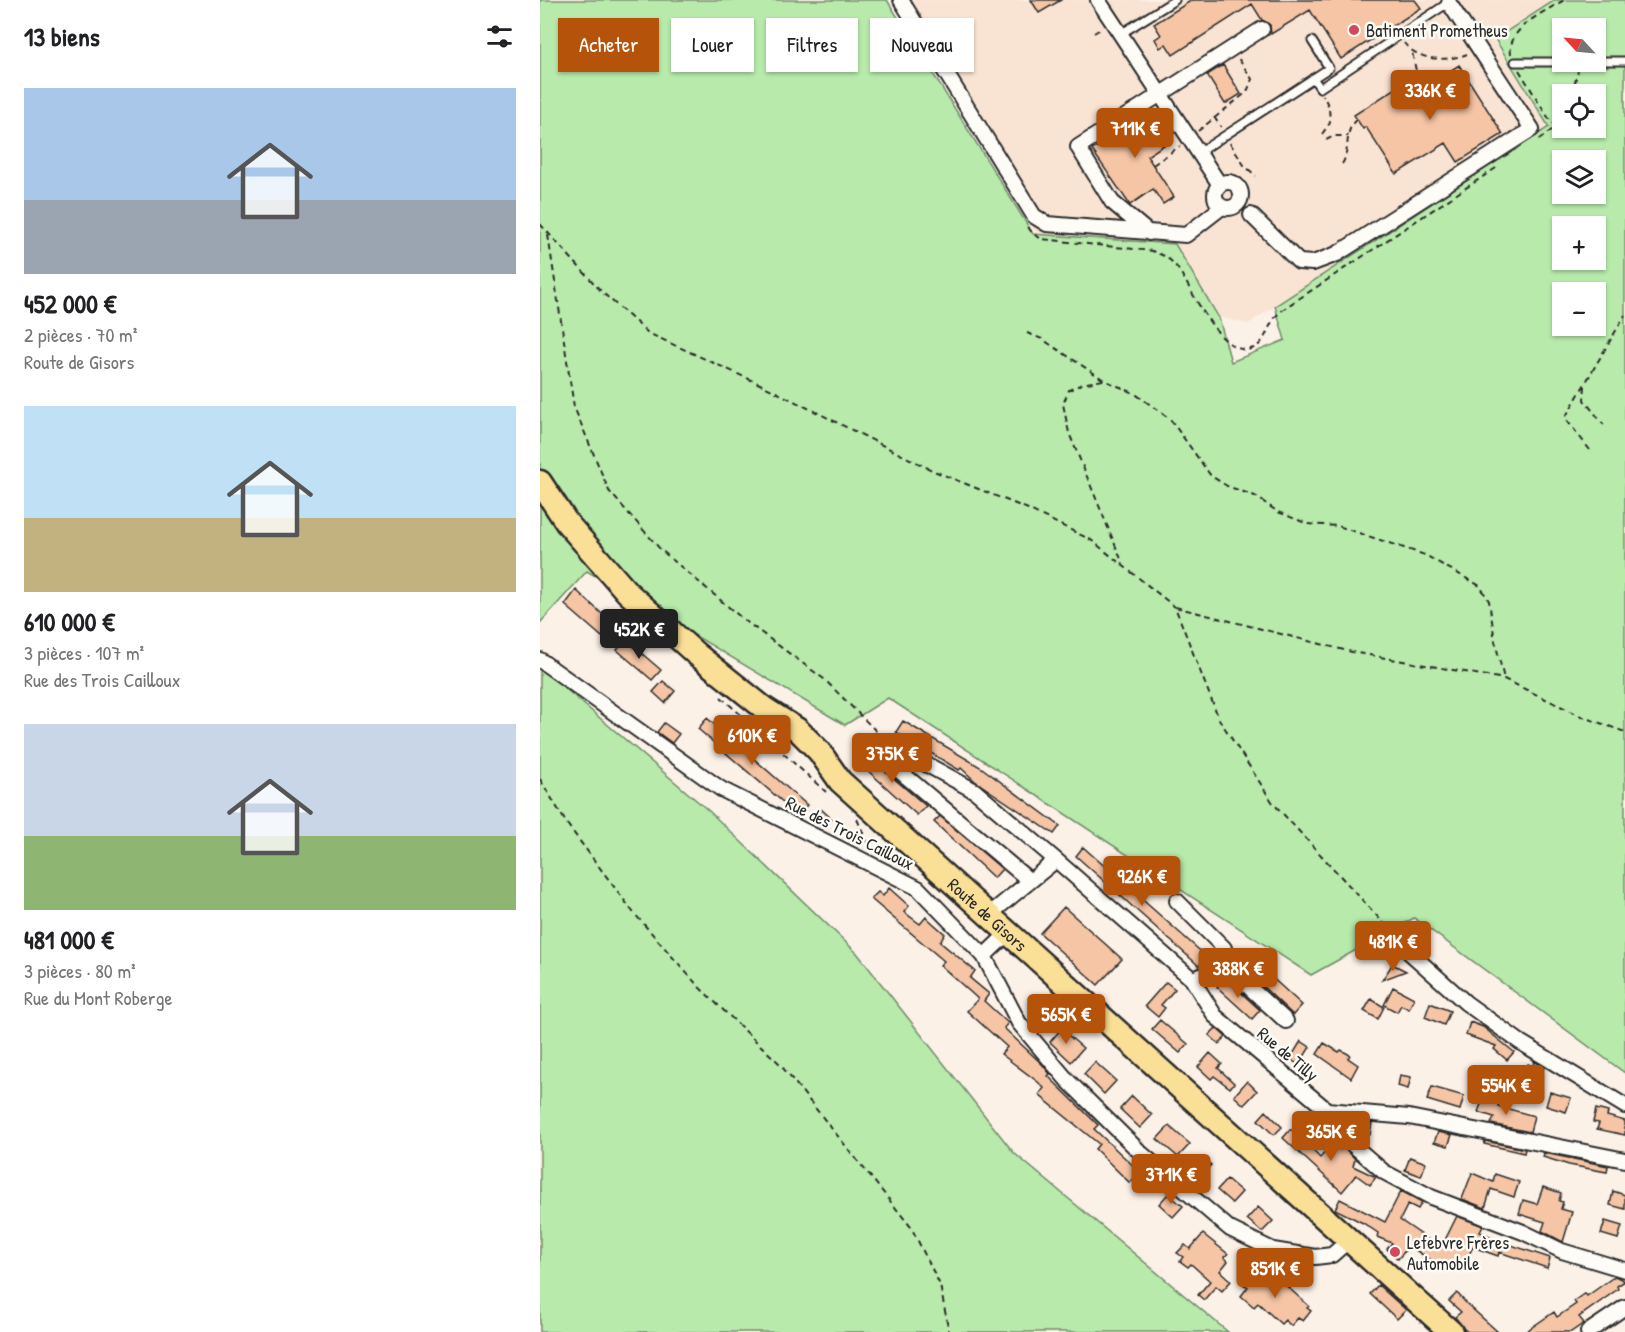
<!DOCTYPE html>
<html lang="fr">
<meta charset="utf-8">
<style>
:root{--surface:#fff;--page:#f2f2f2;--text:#202124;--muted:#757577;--accent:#b45309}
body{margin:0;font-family:"Patrick Hand",sans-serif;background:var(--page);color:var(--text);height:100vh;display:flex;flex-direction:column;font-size:22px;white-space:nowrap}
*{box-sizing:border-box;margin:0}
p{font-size:20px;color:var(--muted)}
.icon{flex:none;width:33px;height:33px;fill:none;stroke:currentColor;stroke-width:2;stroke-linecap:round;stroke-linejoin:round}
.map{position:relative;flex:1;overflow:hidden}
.drawer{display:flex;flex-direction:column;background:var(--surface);width:540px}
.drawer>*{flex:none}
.guide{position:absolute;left:18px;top:18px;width:570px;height:54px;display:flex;gap:12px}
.needle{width:39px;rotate:296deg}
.fabs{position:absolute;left:1012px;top:18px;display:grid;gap:12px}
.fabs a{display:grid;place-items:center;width:54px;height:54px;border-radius:0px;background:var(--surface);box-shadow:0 2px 4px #0004;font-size:30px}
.price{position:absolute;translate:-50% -51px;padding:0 14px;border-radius:6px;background:var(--accent);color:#fff;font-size:20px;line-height:39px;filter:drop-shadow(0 2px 3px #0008)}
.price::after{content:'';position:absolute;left:50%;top:36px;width:18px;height:14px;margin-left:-9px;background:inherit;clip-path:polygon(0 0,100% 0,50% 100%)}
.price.current{background:#222;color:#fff}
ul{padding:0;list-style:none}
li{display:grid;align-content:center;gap:12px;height:318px;padding:0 24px}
li span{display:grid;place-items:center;height:186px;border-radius:0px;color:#555}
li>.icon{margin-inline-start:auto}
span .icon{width:108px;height:108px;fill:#fffc;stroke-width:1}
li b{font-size:26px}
h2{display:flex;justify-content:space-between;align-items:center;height:72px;padding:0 24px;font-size:26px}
.chip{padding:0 21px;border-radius:0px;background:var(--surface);box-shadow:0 2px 4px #0004;font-size:21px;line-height:54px}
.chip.current{background:var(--accent);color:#fff}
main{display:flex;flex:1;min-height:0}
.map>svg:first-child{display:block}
.built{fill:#f9e4d3}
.green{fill:#b7eaab;stroke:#718a6b;stroke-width:1.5;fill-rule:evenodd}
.building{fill:#f5c5a5;stroke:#2b2b2b;stroke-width:1.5}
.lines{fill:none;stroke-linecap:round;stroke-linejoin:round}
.service-casing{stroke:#2b2b2b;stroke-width:11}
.minor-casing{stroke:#2b2b2b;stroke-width:18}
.primary-casing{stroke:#2b2b2b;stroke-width:27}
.path{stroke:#2b2b2b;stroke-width:2;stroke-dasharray:6 4.5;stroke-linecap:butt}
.service{stroke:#fdfcf7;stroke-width:7}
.minor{stroke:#fdfcf7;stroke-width:14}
.primary{stroke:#fadf96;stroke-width:22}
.poi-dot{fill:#d1495b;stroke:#fdfcf7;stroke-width:2}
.labels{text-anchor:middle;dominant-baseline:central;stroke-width:5;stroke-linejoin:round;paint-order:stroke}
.poi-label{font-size:18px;fill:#2b2b2b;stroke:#fdfcf7;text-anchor:start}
.street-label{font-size:18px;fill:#2b2b2b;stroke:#fdfcf7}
</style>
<main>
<section class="drawer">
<h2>13 biens<svg class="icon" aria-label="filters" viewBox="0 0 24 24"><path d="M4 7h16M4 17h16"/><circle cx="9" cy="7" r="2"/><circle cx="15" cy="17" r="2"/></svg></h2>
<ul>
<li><span style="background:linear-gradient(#a9c7e8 60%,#9aa5b1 0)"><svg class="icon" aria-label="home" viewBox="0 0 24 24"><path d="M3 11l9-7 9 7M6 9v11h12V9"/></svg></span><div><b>452 000 €</b><p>2 pièces · 70 m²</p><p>Route de Gisors</p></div></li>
<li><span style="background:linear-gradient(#bfe0f5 60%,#c2b280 0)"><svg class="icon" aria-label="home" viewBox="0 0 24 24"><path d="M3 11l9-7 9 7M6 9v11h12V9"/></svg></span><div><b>610 000 €</b><p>3 pièces · 107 m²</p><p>Rue des Trois Cailloux</p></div></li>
<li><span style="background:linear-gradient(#c9d6e8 60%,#8fb573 0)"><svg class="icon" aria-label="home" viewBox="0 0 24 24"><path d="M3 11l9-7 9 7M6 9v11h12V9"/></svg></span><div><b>481 000 €</b><p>3 pièces · 80 m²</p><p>Rue du Mont Roberge</p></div></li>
</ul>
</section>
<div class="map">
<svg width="1085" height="1332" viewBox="0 0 1085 1332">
<rect width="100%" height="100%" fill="#fbf1e7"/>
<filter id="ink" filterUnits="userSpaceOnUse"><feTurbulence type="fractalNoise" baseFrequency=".0167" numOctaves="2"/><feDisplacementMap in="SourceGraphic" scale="12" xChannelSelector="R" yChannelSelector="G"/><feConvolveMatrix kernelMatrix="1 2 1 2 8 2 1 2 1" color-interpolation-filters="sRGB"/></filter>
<g filter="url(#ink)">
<path class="built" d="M353,0H1017L955,42L1010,127L708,324L678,317L636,244L496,233Z"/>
<path class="green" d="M0,0H347L493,234L635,244L679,318L691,362L745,340L735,306L1009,127L955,39L1015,0H1085V1073L874,918L771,975L348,698L305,725L47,571L0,623ZM1023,28H1056V62H1023ZM1023,94H1056V128H1023ZM1023,160H1056V194H1023ZM1023,226H1056V260H1023ZM1023,292H1056V326H1023Z
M0,667L169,811L317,953L474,1153L688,1332H0Z"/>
<path class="building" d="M491,0H521L499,13Z
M652,0H875L881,8L801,59L770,10L731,34L730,25L722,20L712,4L633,55L626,44L620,48L615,39L621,35L614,24Z
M683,65L701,94L685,104L667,75Z
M919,65L963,134L918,162L906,143L856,174L826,127L823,129L814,115L867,81L874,94Z
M611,111L630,141L607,156L634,197L623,204L613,189L590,205L552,150Z
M36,590L73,624L62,637L25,605Z
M86,640L121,670L112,680L77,650Z
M123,681L135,691L125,703L113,692Z
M167,718L267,805L258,815L158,729Z
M363,721L442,768L520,826L514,834L435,781L421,768L419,770L356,732Z
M124,723L139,734L132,743L117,732Z
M325,751L331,759L386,806L377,815L317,761Z
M281,809L292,819L283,829L273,819Z
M400,816L462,869L454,878L394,822Z
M543,847L667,957L659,966L536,856Z
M349,888L369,906L364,912L380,924L386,917L405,934L400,942L435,971L430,978L449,994L444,1001L468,1023L464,1028L503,1065L510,1074L508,1076L558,1125L554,1129L599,1171L590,1183L555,1149L559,1144L499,1095L504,1088L498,1082L461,1054L467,1047L427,1011L438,999L400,965L404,961L331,899L338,892L343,896Z
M524,907L582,959L558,985L500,933Z
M852,964L866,971L842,980L850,968Z
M727,973L762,1005L753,1015L718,982Z
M685,978L720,1010L712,1019L677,987Z
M626,982L635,989L621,1005L625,1008L618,1017L605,1006Z
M853,987L874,998L869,1009L861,1005L857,1012L844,1005Z
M831,999L844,1007L838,1019L824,1011Z
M890,1003L910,1011L904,1025L885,1017Z
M620,1020L648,1044L640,1053L612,1029Z
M930,1022L943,1027L974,1052L967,1060L954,1049L956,1046L926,1035Z
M676,1028L686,1037L679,1044L669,1035Z
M521,1029L543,1048L531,1062L510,1042Z
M761,1041L770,1047L759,1065L750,1059Z
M784,1043L799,1052L801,1050L810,1055L808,1058L818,1065L811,1078L777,1054Z
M670,1053L682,1064L678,1068L694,1083L690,1088L674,1076L671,1079L658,1067Z
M994,1061L1004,1067L1000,1078L986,1073L988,1064L993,1066Z
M555,1062L576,1081L564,1094L544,1074Z
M860,1075L871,1077L868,1089L858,1086Z
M707,1081L717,1091L704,1105L694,1096Z
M892,1087L924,1096L920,1110L887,1100Z
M1010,1092L1031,1098L1026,1112L1006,1106Z
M592,1096L612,1115L600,1128L580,1109Z
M944,1096L959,1101L958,1106L994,1116L990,1132L951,1124L954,1117L938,1112Z
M1056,1109L1068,1112L1067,1116L1085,1121V1135L1057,1129L1059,1123L1053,1122Z
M726,1111L742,1127L734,1135L718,1120Z
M817,1122L832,1123L830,1135L815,1133Z
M629,1126L650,1144L638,1157L617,1139Z
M750,1130H753L780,1158L797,1139L815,1159L813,1166L836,1177L830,1185L816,1175L802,1192L743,1138Z
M898,1132L912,1135L908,1146L894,1142Z
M945,1141L985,1149L984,1153L944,1144Z
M1004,1153L1068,1166L1067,1172L1029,1165L1003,1157Z
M870,1157L886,1163L881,1176L865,1170Z
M664,1158L671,1165L660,1176L653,1169Z
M932,1173L953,1182L955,1174L979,1182L974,1197L951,1189L945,1208L922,1199Z
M687,1179L702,1192L692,1203L677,1190Z
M1003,1187L1021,1193L1019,1201L1023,1202L1021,1209L1032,1212L1023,1242L1002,1231L1005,1222L979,1214L983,1200L997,1204Z
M861,1191L882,1202L878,1209L868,1204L860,1220L901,1248L917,1216L943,1226L940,1232L950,1236V1238L1010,1258L1007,1268L959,1252L958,1256L933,1247L921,1270L897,1264L869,1246L858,1259L847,1249L852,1243L837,1237L838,1233L823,1223L795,1209L800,1199L845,1222Z
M1073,1191L1085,1195V1209L1070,1205Z
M628,1194L643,1206L633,1217L619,1204Z
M718,1207L733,1221L722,1232L707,1219Z
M1065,1221L1082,1226L1078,1239L1061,1234Z
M663,1234L688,1254L684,1257L688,1261L680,1271L691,1281L682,1291L676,1286L664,1300L658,1295L670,1281L651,1264L648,1267L640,1261L643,1257L637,1253L645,1245L650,1249Z
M716,1270L735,1283L742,1282L769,1306L767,1308L771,1311L763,1321L758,1318L751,1326L745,1320L741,1324L718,1303L714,1307L701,1296L708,1287L703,1284Z
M1075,1276L1085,1281L1077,1286L1078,1289L1039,1317L1044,1323L1031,1332H985L1014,1312L1017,1317L1036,1304L1034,1301L1045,1293L1047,1296Z
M838,1285L866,1310L857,1319L830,1294Z
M917,1293L927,1304L958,1332H928L924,1329L915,1317L921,1312L909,1301Z"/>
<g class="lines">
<defs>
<path id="service" d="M579,35L635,0
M1056,61H1085
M975,62H1043
M773,78L780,88L911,1
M658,153L789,68L772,41"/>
<path id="minor" d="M361,0L494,216L507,224L646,235L682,207
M558,0L680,185
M675 195a13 13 0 1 1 26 0a13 13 0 1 1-26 0Z
M711,215L759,262L773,263L797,254L992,129L909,3
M609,233L572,202L538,147L722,29
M0,660L181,789L378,888L444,956L479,1023L527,1080L601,1153L690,1229L733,1250L775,1257L792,1255L809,1240
M353,746L435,791L516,860L652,979L675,1016L787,1110L813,1145L844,1172L891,1197L983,1232L1022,1251L1085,1270
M337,752L490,881
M637,901L684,948L687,967L652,979
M450,914L516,860
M869,952L926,1003L980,1042L1085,1106
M444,956L469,932
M687,967L746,1021
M787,1110L869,1117L1085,1160
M1048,1332L1085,1307"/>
<g id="primary">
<path id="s1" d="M0,482L27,523L87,592L155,653L225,709L258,730L279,751L300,781L911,1332"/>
</g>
</defs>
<use href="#service" class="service-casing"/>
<use href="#minor" class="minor-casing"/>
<use href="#primary" class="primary-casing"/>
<path class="path" d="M554,33L562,28
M864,43C878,61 907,62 927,54
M971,54C967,27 1005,12 1024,0
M979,70L1011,122L1017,125L1023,118
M878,80L891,83
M870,87L878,80L872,52
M1032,94L1038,71
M674,117L681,127
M658,131L707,92L712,79L698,58
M782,134L790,123L789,107L783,95
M786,140L794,136H808
M999,140L1022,122
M690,143L704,165L716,176
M802,164C811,151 803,130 817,119
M613,165L640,146
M0,224L62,292L108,333L222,385L394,471L488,509L551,540L635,607
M488,227L493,234L502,239L612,251C623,255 631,259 638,269C652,288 681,361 714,348C726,343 728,324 737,315C744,308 752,303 760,298L959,166
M8,235L34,407L69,491L121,550L204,620L284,679L344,739
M487,333L502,339L564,380L594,393L630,419L671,476L687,486L715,496L738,512L768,524L798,526L885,555L940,586L949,601L955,641L964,679
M563,380L542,384L529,390L523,404L529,433L583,564
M1045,386L1044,400L1064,425
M1050,450L1025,418L1085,315
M181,697L286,792
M0,779L27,824L93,912L159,987L239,1063L371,1227L400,1285L409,1332
M317,819L331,850
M861,942L733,803L679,719L635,607L812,652L964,679L1041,716L1085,732"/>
<use href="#service" class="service"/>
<use href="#minor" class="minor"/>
<use href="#primary" class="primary"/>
</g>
</g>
<g class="poi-dot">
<circle cx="814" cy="30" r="6"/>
<circle cx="855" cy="1252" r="6"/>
</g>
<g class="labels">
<g class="poi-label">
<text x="826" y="30">Batiment Prometheus</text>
<text x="867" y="1242">Lefebvre Frères<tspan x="867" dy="21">Automobile</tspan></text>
</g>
<g class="street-label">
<text transform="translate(310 833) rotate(27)">Rue des Trois Cailloux</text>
<text stroke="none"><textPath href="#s1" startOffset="626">Route de Gisors</textPath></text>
<text transform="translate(748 1054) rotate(40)">Rue de Tilly</text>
</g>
</g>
</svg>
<div class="fabs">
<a><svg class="needle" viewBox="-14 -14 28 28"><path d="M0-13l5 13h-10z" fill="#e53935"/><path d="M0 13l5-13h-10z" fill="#757577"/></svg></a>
<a><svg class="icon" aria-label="locate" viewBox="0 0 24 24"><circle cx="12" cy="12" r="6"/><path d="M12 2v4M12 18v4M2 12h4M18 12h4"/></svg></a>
<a><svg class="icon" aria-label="layers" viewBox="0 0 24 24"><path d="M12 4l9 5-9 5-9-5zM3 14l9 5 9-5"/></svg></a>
<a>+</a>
<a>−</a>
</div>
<b class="price" style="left:890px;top:121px">336K €</b>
<b class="price" style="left:595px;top:159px">711K €</b>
<b class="price current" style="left:99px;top:660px">452K €</b>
<b class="price" style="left:212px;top:766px">610K €</b>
<b class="price" style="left:352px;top:784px">375K €</b>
<b class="price" style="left:602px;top:907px">926K €</b>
<b class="price" style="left:853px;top:972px">481K €</b>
<b class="price" style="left:698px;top:999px">388K €</b>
<b class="price" style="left:526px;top:1045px">565K €</b>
<b class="price" style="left:966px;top:1116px">554K €</b>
<b class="price" style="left:791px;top:1162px">365K €</b>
<b class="price" style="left:631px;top:1205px">371K €</b>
<b class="price" style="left:735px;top:1299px">851K €</b>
<div class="guide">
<a class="chip current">Acheter</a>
<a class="chip">Louer</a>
<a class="chip">Filtres</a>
<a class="chip">Nouveau</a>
</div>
</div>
</main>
